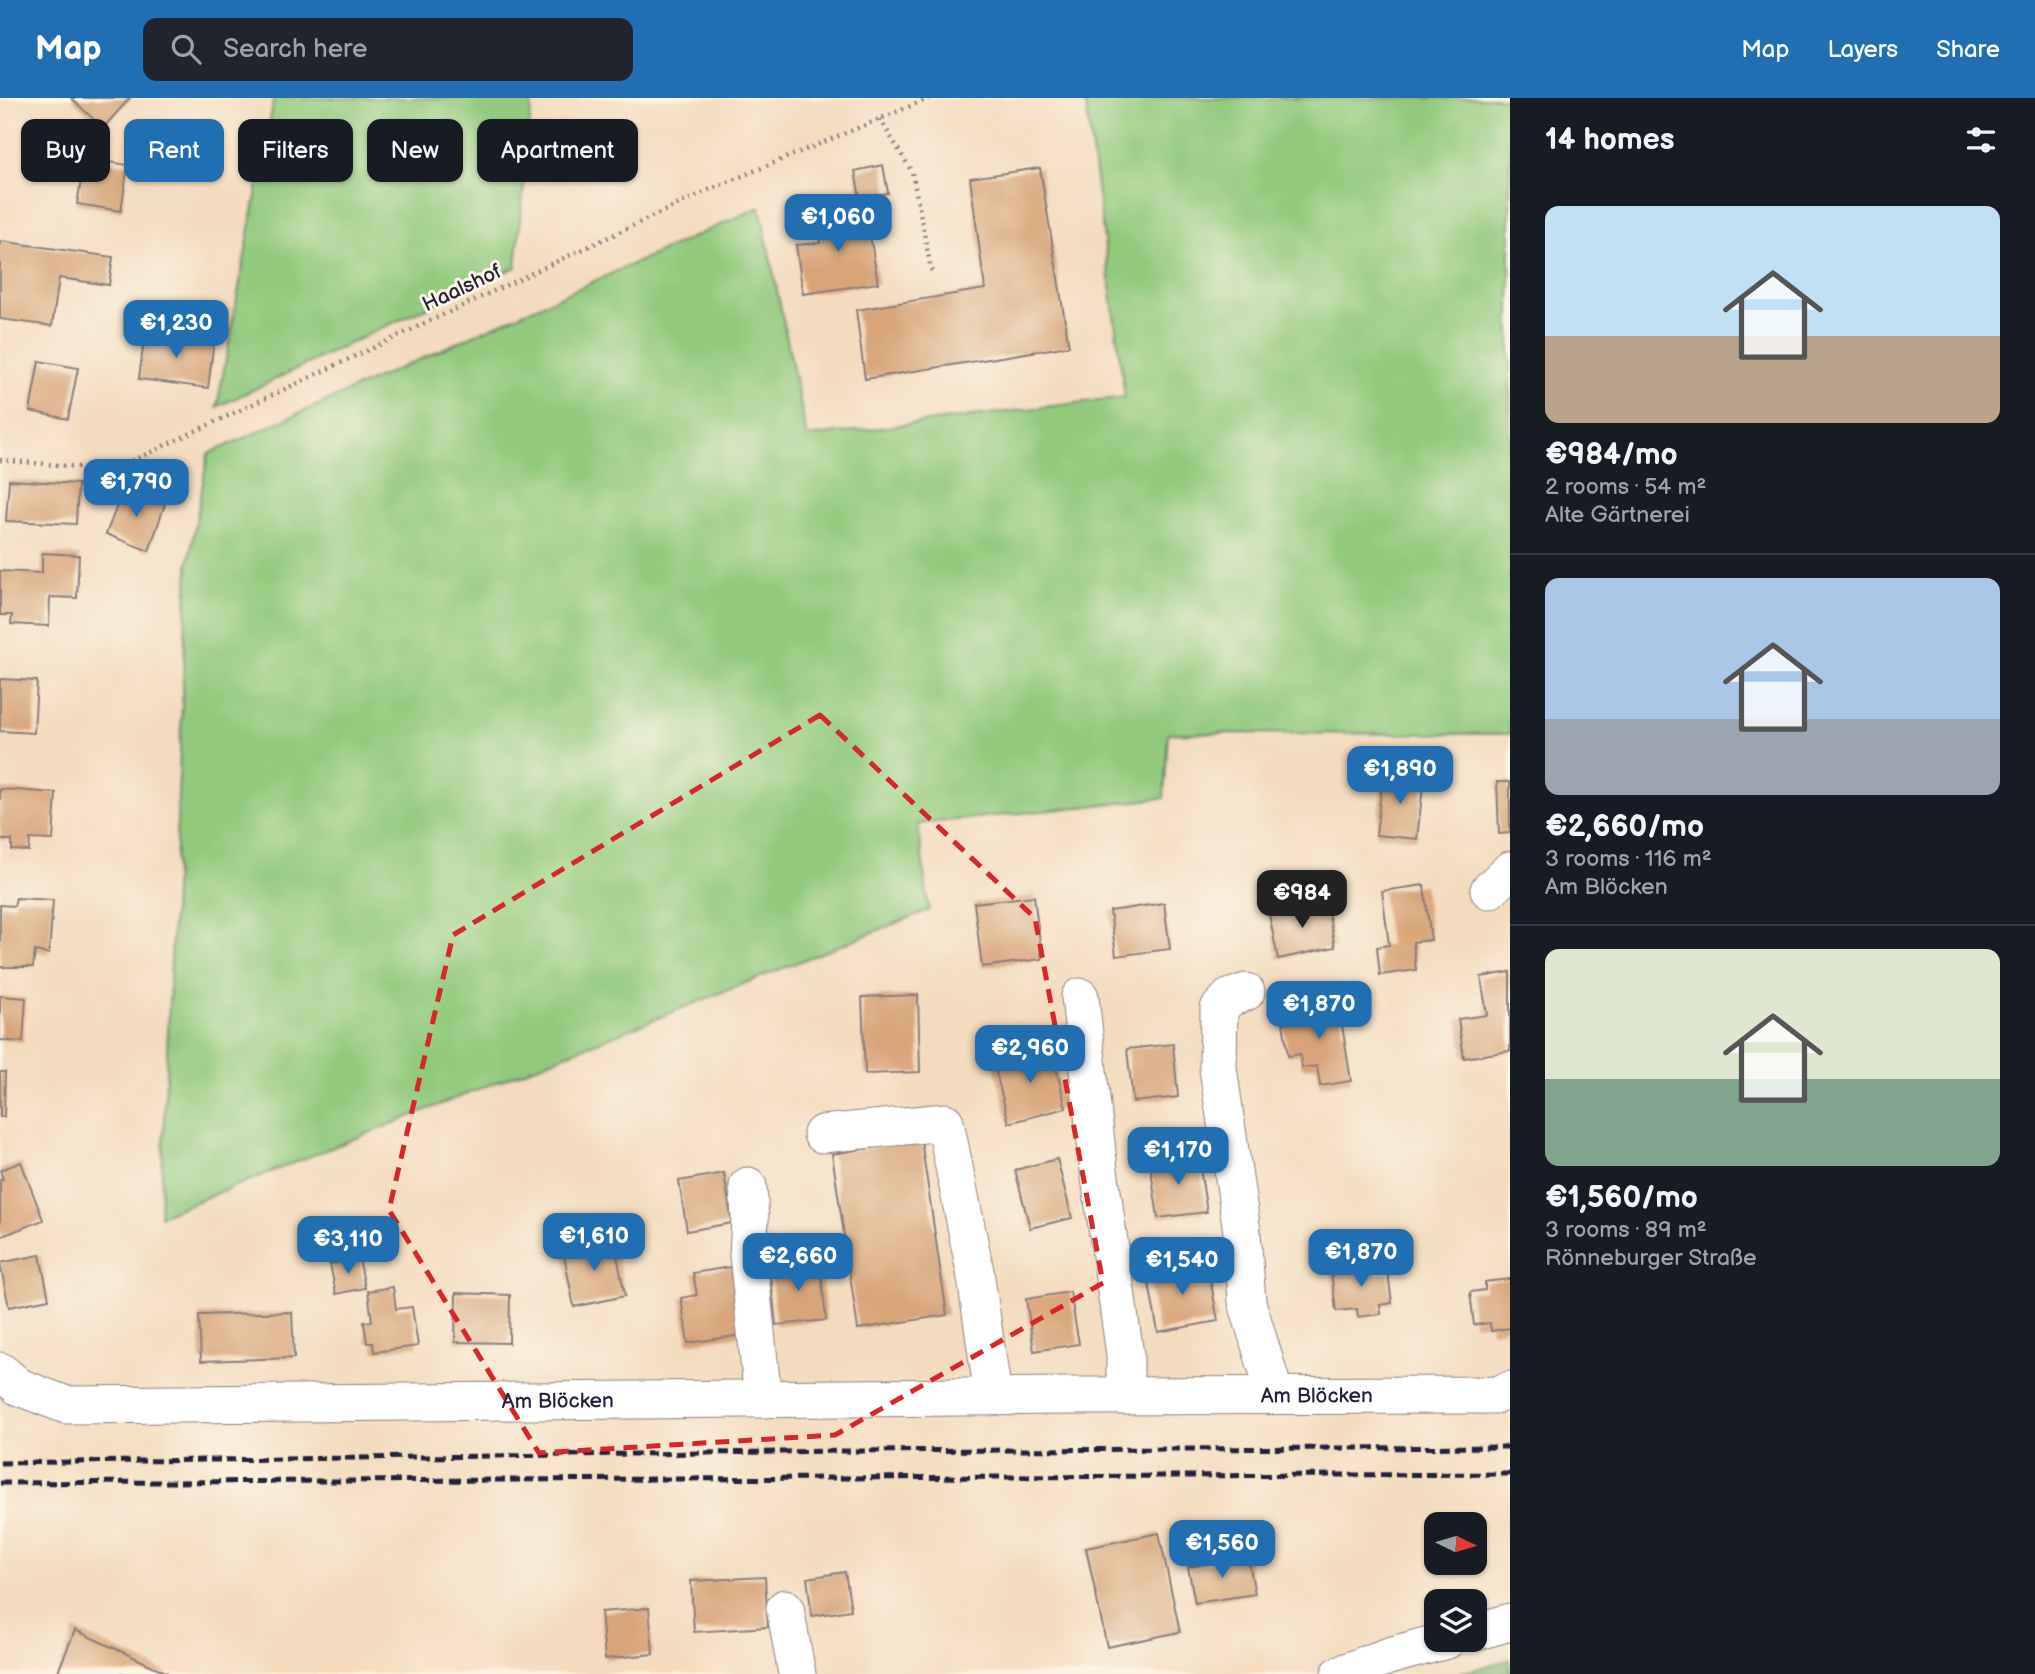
<!DOCTYPE html>
<meta charset="utf-8">
<style>
:root{--surface:#171b24;--page:#20242c;--text:#f1f3f6;--muted:#9ea1a6;--line:#363941;--accent:#1f6fb2}
body{margin:0;font-family:"Balsamiq Sans",sans-serif;background:var(--page);color:var(--text);height:100vh;display:flex;flex-direction:column;font-size:26px;white-space:nowrap}
*{box-sizing:border-box;margin:0}
p{font-size:23px;color:var(--muted)}
.icon{flex:none;width:38px;height:38px;fill:none;stroke:currentColor;stroke-width:2;stroke-linecap:round;stroke-linejoin:round}
.map{position:relative;flex:1;overflow:hidden}
.drawer{display:flex;flex-direction:column;background:var(--surface);width:525px}
.drawer>*{flex:none}
.banner{position:absolute;left:21px;top:21px;width:665px;height:63px;display:flex;gap:14px}
.needle{width:46px;rotate:95deg}
.fabs{position:absolute;left:1424px;top:1414px;display:grid;gap:14px}
.fabs a{display:grid;place-items:center;width:63px;height:63px;border-radius:14px;background:var(--surface);box-shadow:0 2px 5px #0004;font-size:35px}
.price{position:absolute;translate:-50% -60px;padding:0 16px;border-radius:14px;background:var(--accent);color:#fff;font-size:23px;line-height:46px;filter:drop-shadow(0 2px 4px #0008)}
.price::after{content:'';position:absolute;left:50%;top:42px;width:21px;height:16px;margin-left:-10px;background:inherit;clip-path:polygon(0 0,100% 0,50% 100%)}
.price.current{background:#222;color:#fff}
ul{padding:0;list-style:none}
li{display:grid;align-content:center;gap:14px;height:371px;padding:0 35px}
li+li{border-top:2px solid var(--line)}
li span{display:grid;place-items:center;height:217px;border-radius:14px;color:#555}
li>.icon{margin-inline-start:auto}
span .icon{width:126px;height:126px;fill:#fffc;stroke-width:1}
li b{font-size:30px}
h2{display:flex;justify-content:space-between;align-items:center;height:84px;padding:0 35px;font-size:30px}
.chip{padding:0 24px;border-radius:14px;background:var(--surface);box-shadow:0 2px 5px #0004;font-size:24px;line-height:63px}
.chip.current{background:var(--accent);color:#fff}
header{display:flex;align-items:center;gap:42px;box-sizing:border-box;height:98px;padding:0 35px;background:var(--accent);color:#fff}
header strong{font-size:33px}
nav{display:flex;gap:38px;margin-inline-start:auto;font-size:24px}
.search{width:490px;height:63px;background:var(--page);display:flex;align-items:center;gap:18px;box-sizing:border-box;padding:0 24px;border-radius:14px;color:var(--muted);font-size:26px}
main{display:flex;flex:1;min-height:0}
.map>svg:first-child{display:block}
.green{fill:#91ca7d;stroke:#5a765c;stroke-width:2}
.forest{fill:#74ae6c;stroke:#4b6854;stroke-width:2}
.building{fill:#d8a578}
.lines{fill:none;stroke-linecap:round;stroke-linejoin:round}
.minor-casing{stroke:#8b7e7c;stroke-width:39}
.path{stroke:#8b7e7c;stroke-width:4.5;stroke-dasharray:2 5;stroke-linecap:butt}
.minor{stroke:#fff;stroke-width:37}
.rail{stroke:#22223b;stroke-width:5;stroke-dasharray:10 5;stroke-linecap:butt}
.marked{fill:none;stroke:#d62828;stroke-width:5;stroke-dasharray:14 9;stroke-linejoin:round}
.labels{text-anchor:middle;dominant-baseline:central;stroke-width:6;stroke-linejoin:round;paint-order:stroke}
.street-label{font-size:21px;fill:#22223b;stroke:#fcf5e5}
</style>
<header>
<strong>Map</strong>
<div class="search"><svg class="icon" aria-label="search" viewBox="0 0 24 24"><circle cx="10" cy="10" r="6"/><path d="M15 15l6 6"/></svg>Search here</div>
<nav><a>Map</a><a>Layers</a><a>Share</a></nav>
</header>
<main>
<div class="map">
<svg width="1510" height="1576" viewBox="0 0 1510 1576">
<rect width="100%" height="100%" fill="#fcf5e5"/>
<filter id="ink" filterUnits="userSpaceOnUse"><feTurbulence type="fractalNoise" baseFrequency=".0143" numOctaves="2"/><feDisplacementMap in="SourceGraphic" scale="14" xChannelSelector="R" yChannelSelector="G"/><feConvolveMatrix kernelMatrix="1 2 1 2 8 2 1 2 1" color-interpolation-filters="sRGB"/></filter>
<filter id="wash" filterUnits="userSpaceOnUse"><feTurbulence type="fractalNoise" baseFrequency=".00686" numOctaves="4" result="noise"/><feDisplacementMap in="SourceGraphic" scale="28" xChannelSelector="R" yChannelSelector="G"/><feGaussianBlur stdDeviation="1.57" result="paint"/><feColorMatrix in="noise" values="0 0 0 0 0 0 0 0 0 0 0 0 0 0 0 0 0 1.4 0 .05"/><feComposite in="paint" operator="in"/></filter>
<g filter="url(#wash)">
<rect width="100%" height="100%" fill="#f4dbbd"/>
<path class="green" d="M274,0H532L516,169L384,229L217,309Z
M1085,0H1510V636L1168,635L1164,700L918,726L929,812L160,1118L188,468L208,356L760,109L807,339L1125,299Z"/>
<path class="forest" d="M1510,1561V1576H1456Z"/>
<g id="blocks">
<path class="building" d="M71,0H130L103,30Z
M85,60L128,67L121,113L77,106Z
M883,67L888,95L860,100L855,73Z
M1040,70L1069,248L865,281L856,212L985,191L970,80Z
M866,113L878,185L803,196L796,147L820,145L817,116Z
M0,143L113,159L109,187L59,180L52,228L0,221Z
M145,233L214,242L208,290L139,281Z
M39,263L78,270L68,321L30,313Z
M9,382L78,386L76,426L6,423Z
M124,390L165,406L149,453L106,436Z
M42,455L79,457L77,500L50,499L49,528L11,526L12,517H0V473L42,475Z
M0,581L37,583L34,635L0,633Z
M1383,676L1424,680L1417,741L1376,737Z
M1497,684H1510V735L1499,736Z
M0,691L56,695L53,742L30,741L29,753L12,752V742H0Z
M1424,787L1431,842L1413,844L1416,872L1380,877L1377,849L1389,847L1382,793Z
M1034,798L1042,861L982,869L974,805Z
M16,800L53,802L49,856L35,853L33,869H0V807L14,808Z
M1326,804L1335,849L1278,861L1269,816Z
M1164,805L1170,851L1116,858L1110,813Z
M1510,874V953L1464,960L1458,921L1487,917L1481,879Z
M918,897L920,974L865,976L862,899Z
M0,898L26,900L23,944L0,942Z
M1338,902L1351,983L1320,988L1317,968L1302,970L1300,956L1288,958L1283,925L1295,924L1293,909Z
M1173,946L1178,999L1133,1004L1127,951Z
M1051,949L1066,1010L1009,1025L993,963Z
M0,974H5L4,1019H0Z
M921,1042L947,1217L858,1231L832,1056Z
M1198,1058L1207,1114L1158,1120L1150,1065Z
M1057,1061L1072,1120L1030,1130L1015,1072Z
M21,1064L43,1122L0,1139V1082L3,1081L0,1072Z
M724,1075L732,1125L687,1133L679,1083Z
M614,1142L625,1198L574,1209L563,1152Z
M40,1157L49,1201L9,1209L0,1165Z
M359,1160L365,1190L336,1196L330,1166Z
M1374,1161L1376,1176L1388,1175L1392,1205L1380,1207L1381,1216L1358,1219L1357,1211L1336,1213L1331,1173L1350,1170L1349,1164Z
M820,1163L826,1222L776,1227L770,1168Z
M1207,1164L1218,1223L1158,1234L1147,1175Z
M737,1168L748,1236L688,1245L681,1200L697,1197L693,1175Z
M1510,1181V1230L1491,1233L1490,1225L1474,1227L1470,1194L1485,1192V1184Z
M393,1189L396,1211L412,1209L418,1248L374,1254L373,1245H367L364,1224L372,1223L368,1193Z
M1070,1194L1079,1246L1034,1253L1026,1201Z
M456,1195L510,1197L509,1245L455,1244Z
M292,1214L294,1260L201,1263L199,1217Z
M1159,1435L1180,1534L1107,1549L1086,1450Z
M1248,1459L1255,1496L1195,1505L1188,1469Z
M845,1474L851,1512L812,1518L807,1480Z
M765,1479L768,1529L694,1534L691,1483Z
M649,1510L653,1556L605,1561L601,1514Z
M75,1532L170,1576H57Z"/>
</g>
</g>
<g filter="url(#ink)">
<use href="#blocks" fill-opacity="0" stroke="#8b7e7c" stroke-width="2"/>
<g class="lines">
<defs>
<g id="minor">
<path d="M1489,792L1510,772"/>
<path d="M1246,894L1229,900L1219,911L1218,970L1242,1134L1247,1204L1275,1297"/>
<path d="M1080,899L1099,1072L1125,1257V1298"/>
<path d="M822,1036L945,1024L975,1173L993,1298"/>
<path d="M748,1088L750,1121L748,1157L763,1301"/>
<path id="s1" d="M0,1273L19,1289L66,1307L1075,1298L1496,1297L1510,1292"/>
<path d="M785,1510L797,1576"/>
<path d="M1475,1534L1510,1524"/>
<path d="M1340,1576L1389,1558L1447,1542"/>
</g>
</defs>
<use href="#minor" class="minor-casing"/>
<path class="path" d="M880,21L912,74L932,176
M0,362L103,371L134,362L711,91L930,0"/>
<use href="#minor" class="minor"/>
<path class="rail" d="M0,1365L846,1353L1510,1349
M0,1385L1510,1376"/>
</g>
</g>
<path class="marked" d="M820,617L1035,820L1103,1185L835,1337L539,1355L389,1112L453,837Z"/>
<g class="labels">
<g class="street-label">
<text transform="translate(462 190) rotate(-25)">Haalshof</text>
<text stroke="none"><textPath href="#s1" startOffset="1326">Am Blöcken</textPath></text>
<text stroke="none"><textPath href="#s1" startOffset="567">Am Blöcken</textPath></text>
</g>
</g>
</svg>
<div class="fabs">
<a><svg class="needle" viewBox="-14 -14 28 28"><path d="M0-13l5 13h-10z" fill="#e53935"/><path d="M0 13l5-13h-10z" fill="#9ea1a6"/></svg></a>
<a><svg class="icon" aria-label="layers" viewBox="0 0 24 24"><path d="M12 4l9 5-9 5-9-5zM3 14l9 5 9-5"/></svg></a>
</div>
<b class="price" style="left:838px;top:156px">€1,060</b>
<b class="price" style="left:176px;top:262px">€1,230</b>
<b class="price" style="left:136px;top:421px">€1,790</b>
<b class="price" style="left:1400px;top:708px">€1,890</b>
<b class="price current" style="left:1302px;top:832px">€984</b>
<b class="price" style="left:1319px;top:943px">€1,870</b>
<b class="price" style="left:1030px;top:987px">€2,960</b>
<b class="price" style="left:1178px;top:1089px">€1,170</b>
<b class="price" style="left:594px;top:1175px">€1,610</b>
<b class="price" style="left:348px;top:1178px">€3,110</b>
<b class="price" style="left:1361px;top:1191px">€1,870</b>
<b class="price" style="left:798px;top:1195px">€2,660</b>
<b class="price" style="left:1182px;top:1199px">€1,540</b>
<b class="price" style="left:1222px;top:1482px">€1,560</b>
<div class="banner">
<a class="chip">Buy</a>
<a class="chip current">Rent</a>
<a class="chip">Filters</a>
<a class="chip">New</a>
<a class="chip">Apartment</a>
</div>
</div>
<section class="drawer">
<h2>14 homes<svg class="icon" aria-label="filters" viewBox="0 0 24 24"><path d="M4 7h16M4 17h16"/><circle cx="9" cy="7" r="2"/><circle cx="15" cy="17" r="2"/></svg></h2>
<ul>
<li><span style="background:linear-gradient(#bfe0f5 60%,#b9a48a 0)"><svg class="icon" aria-label="home" viewBox="0 0 24 24"><path d="M3 11l9-7 9 7M6 9v11h12V9"/></svg></span><div><b>€984/mo</b><p>2 rooms · 54 m²</p><p>Alte Gärtnerei</p></div></li>
<li><span style="background:linear-gradient(#a9c7e8 65%,#9aa5b1 0)"><svg class="icon" aria-label="home" viewBox="0 0 24 24"><path d="M3 11l9-7 9 7M6 9v11h12V9"/></svg></span><div><b>€2,660/mo</b><p>3 rooms · 116 m²</p><p>Am Blöcken</p></div></li>
<li><span style="background:linear-gradient(#dfe7d0 60%,#7fa58c 0)"><svg class="icon" aria-label="home" viewBox="0 0 24 24"><path d="M3 11l9-7 9 7M6 9v11h12V9"/></svg></span><div><b>€1,560/mo</b><p>3 rooms · 89 m²</p><p>Rönneburger Straße</p></div></li>
</ul>
</section>
</main>
